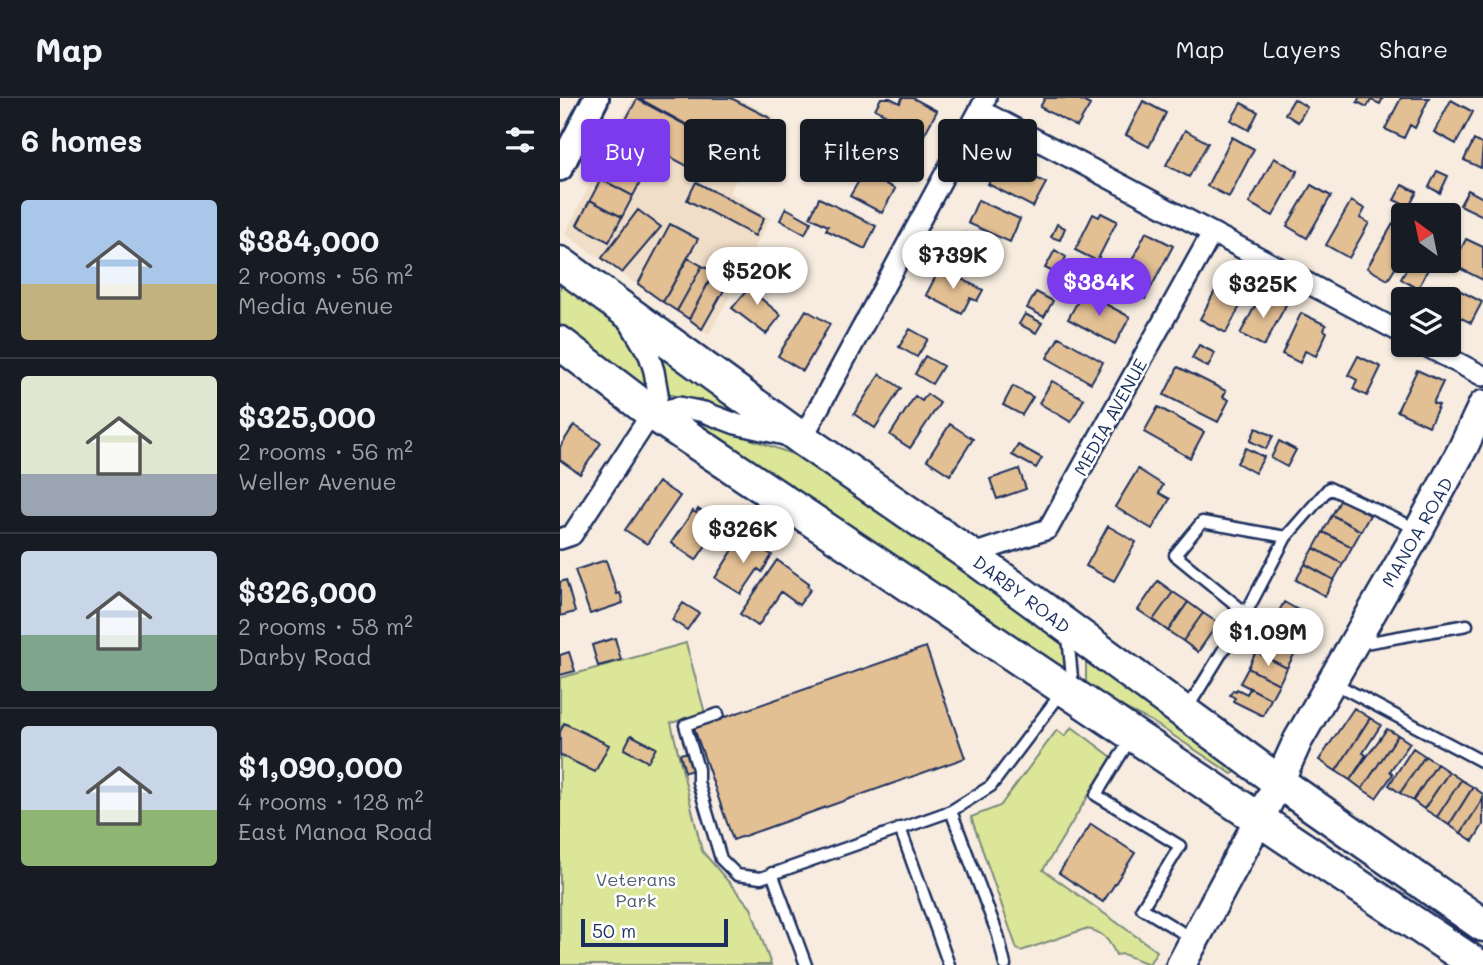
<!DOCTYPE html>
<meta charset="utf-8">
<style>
:root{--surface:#171b24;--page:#242831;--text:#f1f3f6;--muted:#9ea1a6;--line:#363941;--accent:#7c3aed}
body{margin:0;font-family:Mali,sans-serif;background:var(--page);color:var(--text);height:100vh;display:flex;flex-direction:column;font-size:26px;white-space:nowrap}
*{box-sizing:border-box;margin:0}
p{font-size:23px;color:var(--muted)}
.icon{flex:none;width:38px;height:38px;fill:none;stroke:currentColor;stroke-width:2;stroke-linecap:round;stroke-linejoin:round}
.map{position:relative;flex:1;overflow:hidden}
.sheet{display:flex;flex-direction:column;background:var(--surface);width:560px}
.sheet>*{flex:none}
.banner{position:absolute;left:21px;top:21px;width:665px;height:63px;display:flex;gap:14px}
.needle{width:46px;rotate:327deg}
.fabs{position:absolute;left:831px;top:105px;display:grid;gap:14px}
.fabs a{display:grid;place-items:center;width:70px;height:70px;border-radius:7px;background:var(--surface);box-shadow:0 2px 5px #0004;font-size:35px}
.scale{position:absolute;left:21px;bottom:18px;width:147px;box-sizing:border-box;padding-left:7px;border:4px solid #1b2f5e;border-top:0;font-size:19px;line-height:24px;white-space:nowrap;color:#1b2f5e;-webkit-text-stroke:5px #fff;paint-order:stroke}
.price{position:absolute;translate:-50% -60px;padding:0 16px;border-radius:24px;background:#fff;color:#222;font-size:23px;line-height:46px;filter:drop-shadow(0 2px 4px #0008)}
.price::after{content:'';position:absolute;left:50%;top:42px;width:21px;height:16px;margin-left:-10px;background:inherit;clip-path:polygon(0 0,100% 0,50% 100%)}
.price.selected{background:var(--accent);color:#fff}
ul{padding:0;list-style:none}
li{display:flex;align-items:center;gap:21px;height:175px;padding:0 21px}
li+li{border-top:2px solid var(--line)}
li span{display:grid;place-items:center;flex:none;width:196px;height:140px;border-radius:7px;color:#555}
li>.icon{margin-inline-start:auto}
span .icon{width:84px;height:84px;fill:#fffc;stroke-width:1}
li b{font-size:30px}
h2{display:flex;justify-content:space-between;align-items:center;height:84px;padding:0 21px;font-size:30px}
.tag{padding:0 24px;border-radius:7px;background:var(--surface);box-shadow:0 2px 5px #0004;font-size:24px;line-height:63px}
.tag.selected{background:var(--accent);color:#fff}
header{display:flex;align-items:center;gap:42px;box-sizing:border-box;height:98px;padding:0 35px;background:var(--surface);border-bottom:2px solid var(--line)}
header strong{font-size:33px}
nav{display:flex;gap:38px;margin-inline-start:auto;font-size:24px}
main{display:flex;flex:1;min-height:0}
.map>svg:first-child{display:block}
.built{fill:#f1dec8}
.green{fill:#dbe698;stroke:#7b8a7b;stroke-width:2}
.building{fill:#e3bf94;stroke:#1b2f5e;stroke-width:2}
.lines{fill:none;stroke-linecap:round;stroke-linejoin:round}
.service-casing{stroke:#1b2f5e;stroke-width:15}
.minor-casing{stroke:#1b2f5e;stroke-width:24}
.tertiary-casing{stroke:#1b2f5e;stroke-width:30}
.secondary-casing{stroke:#1b2f5e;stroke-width:33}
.primary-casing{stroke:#1b2f5e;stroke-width:37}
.service{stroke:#fff;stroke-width:10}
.minor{stroke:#fff;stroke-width:19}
.tertiary{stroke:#fff;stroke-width:24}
.secondary{stroke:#fff;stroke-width:28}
.primary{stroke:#fff;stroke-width:32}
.labels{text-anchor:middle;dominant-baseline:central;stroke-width:5;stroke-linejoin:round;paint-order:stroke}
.street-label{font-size:18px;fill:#1b2f5e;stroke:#fff}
.park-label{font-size:18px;fill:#4b5d6c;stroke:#fff}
</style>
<header>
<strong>Map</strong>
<nav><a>Map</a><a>Layers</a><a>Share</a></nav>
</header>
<main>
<section class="sheet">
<h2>6 homes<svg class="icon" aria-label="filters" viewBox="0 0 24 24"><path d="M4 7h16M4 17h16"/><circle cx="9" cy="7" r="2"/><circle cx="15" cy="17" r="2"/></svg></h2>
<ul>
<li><span style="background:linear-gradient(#a9c7e8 60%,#c2b280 0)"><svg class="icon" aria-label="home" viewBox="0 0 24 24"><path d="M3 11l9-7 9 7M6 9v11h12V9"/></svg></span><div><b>$384,000</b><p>2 rooms · 56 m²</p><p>Media Avenue</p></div></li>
<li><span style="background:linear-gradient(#dfe7d0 70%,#9aa5b1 0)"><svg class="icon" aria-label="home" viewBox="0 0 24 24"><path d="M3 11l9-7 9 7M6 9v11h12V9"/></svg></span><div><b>$325,000</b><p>2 rooms · 56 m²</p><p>Weller Avenue</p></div></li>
<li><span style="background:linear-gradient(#c9d6e8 60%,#7fa58c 0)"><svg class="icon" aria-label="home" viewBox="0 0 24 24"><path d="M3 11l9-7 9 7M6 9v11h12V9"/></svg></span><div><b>$326,000</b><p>2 rooms · 58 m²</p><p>Darby Road</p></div></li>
<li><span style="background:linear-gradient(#c9d6e8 60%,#8fb573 0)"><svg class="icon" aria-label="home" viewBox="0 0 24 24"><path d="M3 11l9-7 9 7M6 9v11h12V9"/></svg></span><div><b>$1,090,000</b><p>4 rooms · 128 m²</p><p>East Manoa Road</p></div></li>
</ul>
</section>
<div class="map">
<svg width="923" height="867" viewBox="0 0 923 867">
<rect width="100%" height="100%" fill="#f7ecdf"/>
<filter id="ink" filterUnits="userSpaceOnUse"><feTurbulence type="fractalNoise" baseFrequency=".0143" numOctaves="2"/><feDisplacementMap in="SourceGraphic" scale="14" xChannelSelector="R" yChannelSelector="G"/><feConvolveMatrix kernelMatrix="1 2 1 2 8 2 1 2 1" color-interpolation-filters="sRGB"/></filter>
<g filter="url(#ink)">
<path class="built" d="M73,0H177L215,19L169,94L210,120L149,237L5,136Z"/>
<path class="green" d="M0,180L77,245L92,297L87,300L0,227Z
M101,258L148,286L190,323L109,296Z
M127,318L257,365L505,543L507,579L129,325Z
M126,545L145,615L111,625L142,753L191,810L211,867H0V580Z
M526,560L676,667L677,673L672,676L591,623L526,591Z
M512,629L552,659L483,772L597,853L589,866L563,856L556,857C550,843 542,832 525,831L461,853L457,851L411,719L440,708L497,632L505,638Z"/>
<path class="building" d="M78,0H171L210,20L193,52L189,50L183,61L171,55L173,52Z
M321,0H330L340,5L342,0H353L377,13L364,37L315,11Z
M485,0H517L530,7L517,29L480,9Z
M799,0H823L820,6L811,2L807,9L797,4Z
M841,0H869L855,30L850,27L844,40L825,31Z
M77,1L173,52L162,73L137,60L139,57L136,56L129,69L86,46L84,50L58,36Z
M734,1L747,9L738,24L725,16Z
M891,2L913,14L896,46L874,34Z
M583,3L606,15L589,49L566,37Z
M681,5L698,14L689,32L671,22Z
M317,28L357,50L342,77L302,55Z
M625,32L648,45L629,79L606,67Z
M672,39L694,51L669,99L647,88Z
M914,42L923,47L921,70L904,62Z
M61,44L93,61L84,77L52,61Z
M714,60L738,73L713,118L689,105Z
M52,61L84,77L73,98L41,81Z
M441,62L486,85L473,109L428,86Z
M877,73L888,78L880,95L869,89Z
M304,74L335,91L322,115L290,98Z
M41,81L73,98L62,119L30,102Z
M136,84L204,120L195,138L127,102Z
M751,87L771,98L747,140L727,128Z
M842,87L857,94L849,109L834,102Z
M908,92L923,100V118L900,107Z
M259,100L316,128L305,151L266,132L268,128L250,119Z
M30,102L62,119L49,144L17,127Z
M418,102L460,121L450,144L408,125Z
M791,103L805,111L800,120L809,125L789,160L766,147Z
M226,110L251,124L245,136L220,122Z
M78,112L101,129L62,175L42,160Z
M541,115L557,123L537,163L515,152L533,116L539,119Z
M834,124L844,130V156L828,182L807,170Z
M110,126L138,141L103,204L78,186Z
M497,126L505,130L500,142L491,139Z
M586,134L613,148L585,201L573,194L576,189L562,182Z
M405,135L425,144L424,147L435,152L429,166L417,160L414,167L395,159Z
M906,141L923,149V182L893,167Z
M495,152L506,159L497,176L485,170Z
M128,160L142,168L117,213L103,204Z
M851,163L868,171L858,191L841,181Z
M158,167L173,176L142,231L129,221Z
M142,168L154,174L129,221L117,213Z
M380,170L423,192L417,203L410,200L402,216L366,197Z
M665,174L691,187L666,235L640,221Z
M200,177L210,185L199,199L221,217L206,236L172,210Z
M891,188L922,204L911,225L889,214V201H884Z
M476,194L493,203L484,219L467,210Z
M523,194L570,219L555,246L508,221Z
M702,195L726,207L704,248L680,236Z
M246,212L270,226L243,273L218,258Z
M741,215L766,227L764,232L767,234L756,258L745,253L740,265L722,256Z
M465,216L482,225L476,235L459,226Z
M350,231L368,241L357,259L339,249Z
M499,239L543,264L531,285L487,260Z
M639,247L655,255L648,269L632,260Z
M365,258L383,268L372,286L355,276Z
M798,258L821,269L807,298L793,291L797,282L788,277Z
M618,269L666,293L663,299L669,302L658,324L604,297Z
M857,272L883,284L873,305L879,307L869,328L837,313Z
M320,276L341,290L315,330L294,316Z
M492,283L524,301L511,324L479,305Z
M453,288L473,299L462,317L443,307Z
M367,296L380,305L350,350L330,337L355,298L362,303Z
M598,309L644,334L630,360L584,334Z
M390,326L413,341L390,377L367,362Z
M14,327L41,345L20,376L0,362V349Z
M696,330L713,338L706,351L690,343Z
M719,343L736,352L727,369L711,360Z
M458,347L482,360L476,370L452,357Z
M686,350L704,359L695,375L677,365Z
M459,371L466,391L437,401L430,381Z
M578,371L603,387L599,395L610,401L592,431L555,409Z
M98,384L120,398L87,446L65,432Z
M781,401L810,417L801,433L772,417Z
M138,411L158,424L155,428L158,429L136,462L111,445L133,413L136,415Z
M772,417L801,433L792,449L763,434Z
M548,428L576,444L554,483L526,468Z
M763,434L792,449L783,466L754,450Z
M182,438L212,457L202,474L198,471L181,496L155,480Z
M754,450L783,466L774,482L745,466Z
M46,462L57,496L60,495L63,505L30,516L15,472Z
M217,462L249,485L247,488L251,491L239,507L221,494L198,528L180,516Z
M745,466L774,482L765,498L736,482Z
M6,482L15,514L0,518V484Z
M598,483L613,494L593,522L578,512Z
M613,494L628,504L608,533L593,522Z
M628,504L643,515L623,543L608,533Z
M724,504L754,521L744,538L714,522Z
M123,505L139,515L127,532L112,522Z
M643,515L658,525L638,554L623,543Z
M714,522L744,538L736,553L705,537Z
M705,537L736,553L727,570L696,554Z
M55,540L61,562L38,568L32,547Z
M366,549L405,660L173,742L134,630Z
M9,554L15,573L0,577V557Z
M696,554L727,570L719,586L688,570Z
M688,570L719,586L711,601L680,585Z
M690,590L711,601L703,618L673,603L675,600L670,597L673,592L676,593L677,591L687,596Z
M794,610L810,620L776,673L759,662Z
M810,620L821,627L803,655L806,657L790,682L776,673Z
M4,625L49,647L35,674L0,657V634Z
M827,631L838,637L802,691L790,682Z
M71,637L96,650L88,664L64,651Z
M838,637L850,645L830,673L833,676L816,700L802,691Z
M853,650L865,658L840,695L829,687Z
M129,654L134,672L125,674L120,656Z
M865,658L877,666L853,703L840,695Z
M877,666L889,674L864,711L853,703Z
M889,674L901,682L877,719L864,711Z
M901,682L913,689L889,727L877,719Z
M913,689L923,696V701L901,735L889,727Z
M923,701V727L913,743L901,735Z
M531,726L575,755L543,804L499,775Z"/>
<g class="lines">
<defs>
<path id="service" d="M726,439L769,390L855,430
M508,538L513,590
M799,546L907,527
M774,585L923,664
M627,611L686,515L726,439L642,424L615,457L686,515
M158,616L125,627L138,671V684L161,761L177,777L201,780L391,713L431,688L502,594
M571,640L536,697L620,748L582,810L633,841
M391,713L438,837L445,867
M340,730L389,867
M212,775L246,867"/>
<path id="minor" d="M420,12L844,236
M864,247L923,278
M92,315L119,309L144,314L176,326L242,341L426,0
M0,441L12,437L92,315L98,296L94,273L89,257L68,222
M410,457L488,431L652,135"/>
<path id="tertiary" d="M0,70L36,0"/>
<path id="secondary" d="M621,867L719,684L738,642L859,432L903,350L923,307"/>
<path id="primary" d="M0,165L242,341L410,457L719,684L923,827
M0,245L92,315L917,867"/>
</defs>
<use href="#service" class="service-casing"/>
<use href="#minor" class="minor-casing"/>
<use href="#tertiary" class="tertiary-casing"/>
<use href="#secondary" class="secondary-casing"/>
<use href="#primary" class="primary-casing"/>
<use href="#service" class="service"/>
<use href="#minor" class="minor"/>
<use href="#tertiary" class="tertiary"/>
<use href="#secondary" class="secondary"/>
<use href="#primary" class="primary"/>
</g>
</g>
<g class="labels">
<g class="street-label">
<text transform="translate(550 319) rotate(-61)">MEDIA AVENUE</text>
<text transform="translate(857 434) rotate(-60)">MANOA ROAD</text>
<text transform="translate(462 496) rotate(37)">DARBY ROAD</text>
</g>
<g class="park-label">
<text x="76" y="781">Veterans<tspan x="76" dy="21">Park</tspan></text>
</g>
</g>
</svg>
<div class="fabs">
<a><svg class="needle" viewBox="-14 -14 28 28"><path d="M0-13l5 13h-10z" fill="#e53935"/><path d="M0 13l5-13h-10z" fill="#9ea1a6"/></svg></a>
<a><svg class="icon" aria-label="layers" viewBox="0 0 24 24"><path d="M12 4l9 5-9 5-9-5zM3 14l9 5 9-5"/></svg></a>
</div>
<div class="scale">50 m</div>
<b class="price" style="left:393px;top:193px">$739K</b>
<b class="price" style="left:197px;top:209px">$520K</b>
<b class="price selected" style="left:539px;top:220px">$384K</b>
<b class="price" style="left:703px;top:222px">$325K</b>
<b class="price" style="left:183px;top:467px">$326K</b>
<b class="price" style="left:708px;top:570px">$1.09M</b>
<div class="banner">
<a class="tag selected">Buy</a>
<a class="tag">Rent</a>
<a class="tag">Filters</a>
<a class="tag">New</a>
</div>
</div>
</main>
